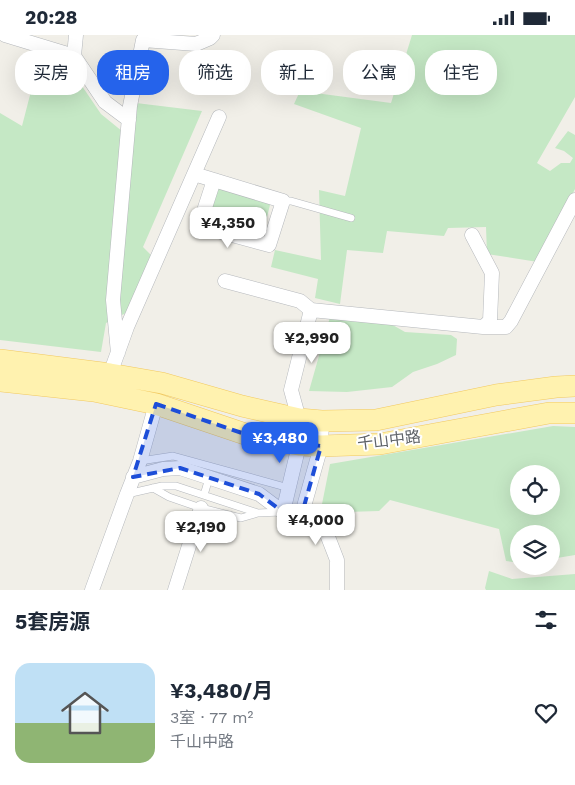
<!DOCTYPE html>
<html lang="zh">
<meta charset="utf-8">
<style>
:root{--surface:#fff;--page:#f6f6f7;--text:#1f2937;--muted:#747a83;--accent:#2563eb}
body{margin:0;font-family:"Work Sans","Noto Sans SC",sans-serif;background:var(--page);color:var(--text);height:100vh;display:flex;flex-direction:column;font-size:19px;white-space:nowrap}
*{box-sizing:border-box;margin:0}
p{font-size:16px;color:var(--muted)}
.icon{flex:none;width:28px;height:28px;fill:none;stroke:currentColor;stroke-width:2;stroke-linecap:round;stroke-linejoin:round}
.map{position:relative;height:555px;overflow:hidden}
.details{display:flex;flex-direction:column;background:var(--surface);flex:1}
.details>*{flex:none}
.top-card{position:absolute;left:15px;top:15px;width:545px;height:45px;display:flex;gap:10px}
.buttons{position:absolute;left:510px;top:430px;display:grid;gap:10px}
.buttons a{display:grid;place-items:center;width:50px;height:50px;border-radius:50%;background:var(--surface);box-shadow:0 5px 20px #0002;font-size:25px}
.price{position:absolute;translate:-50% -42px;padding:0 11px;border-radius:10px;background:#fff;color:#222;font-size:16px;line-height:32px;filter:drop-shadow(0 1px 2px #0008)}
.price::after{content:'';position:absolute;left:50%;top:30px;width:15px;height:11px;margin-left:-8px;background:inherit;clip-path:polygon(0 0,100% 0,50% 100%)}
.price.selected{background:var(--accent);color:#fff}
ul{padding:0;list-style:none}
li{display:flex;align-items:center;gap:15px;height:125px;padding:0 15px}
li span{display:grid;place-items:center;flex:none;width:140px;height:100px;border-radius:15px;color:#555}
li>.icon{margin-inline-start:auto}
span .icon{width:60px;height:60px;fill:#fffc;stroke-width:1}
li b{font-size:21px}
h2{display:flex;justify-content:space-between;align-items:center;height:60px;padding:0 15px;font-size:21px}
.pill{padding:0 18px;border-radius:20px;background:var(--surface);box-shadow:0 5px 20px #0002;font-size:18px;line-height:45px}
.pill.selected{background:var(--accent);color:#fff}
.status{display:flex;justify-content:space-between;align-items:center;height:35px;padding:0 25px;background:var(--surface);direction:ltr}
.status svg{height:14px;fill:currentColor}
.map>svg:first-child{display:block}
.green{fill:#c5e8c5;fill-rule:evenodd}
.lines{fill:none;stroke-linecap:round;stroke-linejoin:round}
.service-casing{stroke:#b5b8bc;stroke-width:8}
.minor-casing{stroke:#b5b8bc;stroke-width:15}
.primary-casing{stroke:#f2c960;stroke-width:22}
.service{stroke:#fff;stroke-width:7}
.minor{stroke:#fff;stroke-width:14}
.primary{stroke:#fff2af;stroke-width:21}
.marked{fill:#1d4ed8;fill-opacity:0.2;stroke:#1d4ed8;stroke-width:4;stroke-dasharray:10 6;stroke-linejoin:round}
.labels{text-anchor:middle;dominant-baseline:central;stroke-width:4;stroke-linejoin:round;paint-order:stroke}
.street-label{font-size:16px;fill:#5f6368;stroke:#fff}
</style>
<div class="status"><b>20:28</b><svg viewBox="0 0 49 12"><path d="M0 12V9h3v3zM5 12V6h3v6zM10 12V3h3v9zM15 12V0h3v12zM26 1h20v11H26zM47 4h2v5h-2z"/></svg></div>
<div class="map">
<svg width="575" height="555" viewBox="0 0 575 555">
<rect width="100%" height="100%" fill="#f1efe8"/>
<path class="green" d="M412,0H575V62L537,128L550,136L561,128H570L573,123L564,116L555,113L568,96L575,100V154L538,227L487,219L486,192L448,193L444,201L387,196L383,218L347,215L340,269L315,263L318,244L271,232L275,215L321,225L319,155L345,161L361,93L294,69L300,56L391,68Z
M67,29L101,79L128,101L136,68L202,76L143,212L154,223L134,274L106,288L101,317L0,305V78L22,91L37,33Z
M217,152L271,166L263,198L209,185Z
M330,282L391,289L405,297L451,300L457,304L456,320L437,329L413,337L392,352L347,357L309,356Z
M553,391L575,392V520L551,524V499H519V528L506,526L499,494L390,465L379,476L346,477L322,469L330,429ZM519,439H551V471H519Z
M489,536L512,544L575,539V555H486L485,553Z"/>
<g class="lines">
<defs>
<path id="service" d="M283,166H291L351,183
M140,426L173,421L289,453
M153,453L169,462L201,473L241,483L258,478
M127,459L162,451H176L258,478L281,477
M204,460L209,443"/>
<path id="minor" d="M5,0L74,21L105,67L129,85
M74,21L76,0
M194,139L283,166L269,210L199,191L214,145
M225,246L300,266L311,275L483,292L490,286L492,238L472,200
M483,292H506L511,286L575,165
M118,318L113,265L130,71L143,5L196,9L210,3L213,0
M110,339L127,292L219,82
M133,442L163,434L180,433L259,459L283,477L323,489L337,525V555
M283,477L299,410V384L291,355L311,275
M301,482L321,411L322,386
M92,555L127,459L140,426L156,369
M175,555L201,473"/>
<path id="primary" d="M0,325L110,339L162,348L242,371L299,384L322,386L376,385L496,360L556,352L575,351
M0,346L94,356L156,369L251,401L299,410L321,411L380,409L549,378H575"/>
</defs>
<use href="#service" class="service-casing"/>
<use href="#minor" class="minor-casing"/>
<use href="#primary" class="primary-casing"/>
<use href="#service" class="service"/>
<use href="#minor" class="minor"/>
<use href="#primary" class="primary"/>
</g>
<path class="marked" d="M156,369L251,401L321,411L301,482L283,477L259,459L180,433L133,442Z"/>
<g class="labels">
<g class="street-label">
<text transform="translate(389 405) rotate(-7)">千山中路</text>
</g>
</g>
</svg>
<div class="buttons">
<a><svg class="icon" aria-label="locate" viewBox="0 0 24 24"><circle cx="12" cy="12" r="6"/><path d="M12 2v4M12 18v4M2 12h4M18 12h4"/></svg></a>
<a><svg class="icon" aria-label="layers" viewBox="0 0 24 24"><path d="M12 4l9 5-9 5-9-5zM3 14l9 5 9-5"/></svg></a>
</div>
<b class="price" style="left:228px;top:214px">¥4,350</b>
<b class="price" style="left:312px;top:329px">¥2,990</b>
<b class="price selected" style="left:280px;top:429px">¥3,480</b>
<b class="price" style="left:316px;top:511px">¥4,000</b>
<b class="price" style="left:201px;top:518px">¥2,190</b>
<div class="top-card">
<a class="pill">买房</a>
<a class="pill selected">租房</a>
<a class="pill">筛选</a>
<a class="pill">新上</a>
<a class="pill">公寓</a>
<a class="pill">住宅</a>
</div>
</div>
<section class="details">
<h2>5套房源<svg class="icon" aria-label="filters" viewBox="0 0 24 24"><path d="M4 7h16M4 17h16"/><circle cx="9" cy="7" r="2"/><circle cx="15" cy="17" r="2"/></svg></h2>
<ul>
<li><span style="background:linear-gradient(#bfe0f5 60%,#8fb573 0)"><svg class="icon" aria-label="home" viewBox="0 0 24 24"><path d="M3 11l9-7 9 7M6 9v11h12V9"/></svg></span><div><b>¥3,480/月</b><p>3室 · 77 m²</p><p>千山中路</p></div><svg class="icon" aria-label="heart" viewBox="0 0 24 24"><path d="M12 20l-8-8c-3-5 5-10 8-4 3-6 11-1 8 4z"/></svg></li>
</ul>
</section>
